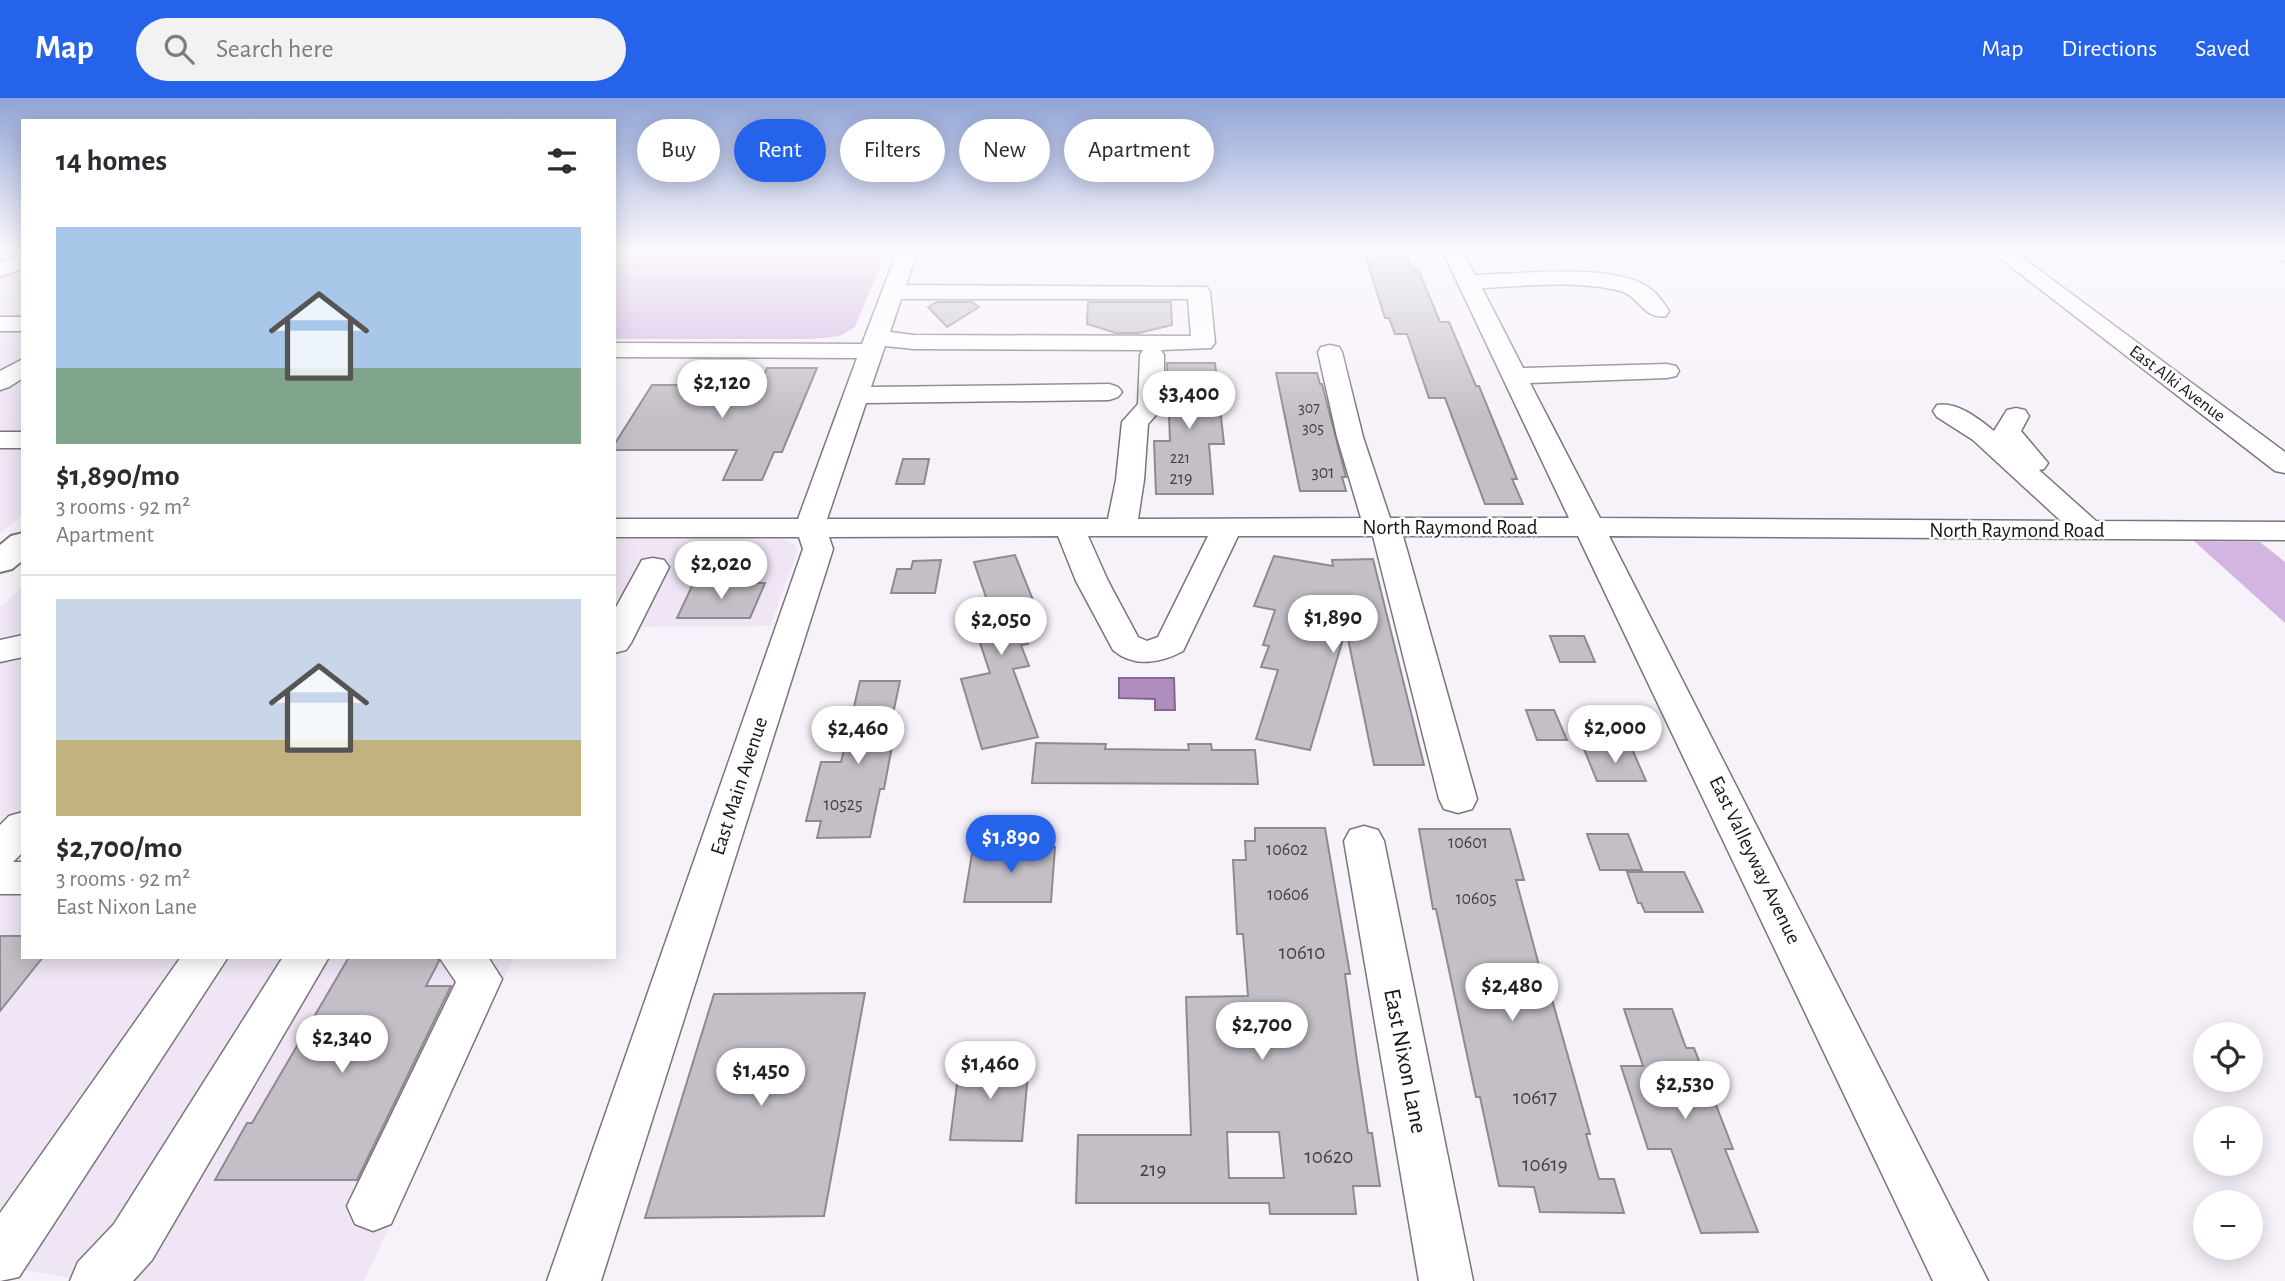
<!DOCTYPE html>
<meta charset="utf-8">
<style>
:root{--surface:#fff;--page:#f2f2f3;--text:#2b2b33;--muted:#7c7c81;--line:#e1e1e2;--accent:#2563eb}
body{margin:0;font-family:"Alegreya Sans",sans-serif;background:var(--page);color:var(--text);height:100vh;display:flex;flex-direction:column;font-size:26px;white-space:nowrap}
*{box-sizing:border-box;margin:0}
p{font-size:23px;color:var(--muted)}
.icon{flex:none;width:38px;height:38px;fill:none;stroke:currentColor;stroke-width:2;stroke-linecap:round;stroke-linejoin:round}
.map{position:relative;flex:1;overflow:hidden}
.drawer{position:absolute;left:21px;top:21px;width:595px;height:840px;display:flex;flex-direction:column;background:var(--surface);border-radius:0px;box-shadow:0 4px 18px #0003}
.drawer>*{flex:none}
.hud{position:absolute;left:637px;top:21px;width:665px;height:63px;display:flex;gap:14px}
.controls{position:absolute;left:2193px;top:924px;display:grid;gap:14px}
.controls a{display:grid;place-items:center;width:70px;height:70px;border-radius:50%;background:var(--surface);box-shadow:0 4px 18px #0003;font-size:35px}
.price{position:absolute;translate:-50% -60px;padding:0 16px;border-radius:24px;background:#fff;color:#222;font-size:23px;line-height:46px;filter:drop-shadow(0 2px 4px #0008)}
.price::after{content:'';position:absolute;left:50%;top:42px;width:21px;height:16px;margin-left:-10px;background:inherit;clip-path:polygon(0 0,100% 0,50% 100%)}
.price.active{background:var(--accent);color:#fff}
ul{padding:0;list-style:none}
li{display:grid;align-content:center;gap:14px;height:371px;padding:0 35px}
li+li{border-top:2px solid var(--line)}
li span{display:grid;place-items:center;height:217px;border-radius:0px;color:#555}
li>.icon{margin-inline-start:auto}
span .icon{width:126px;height:126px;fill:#fffc;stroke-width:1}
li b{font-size:30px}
h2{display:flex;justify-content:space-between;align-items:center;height:84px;padding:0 35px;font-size:30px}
.pill{padding:0 24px;border-radius:32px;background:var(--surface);box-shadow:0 4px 18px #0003;font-size:24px;line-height:63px}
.pill.active{background:var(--accent);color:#fff}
header{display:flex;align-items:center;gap:42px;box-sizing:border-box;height:98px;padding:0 35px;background:var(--accent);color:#fff}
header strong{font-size:33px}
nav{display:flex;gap:38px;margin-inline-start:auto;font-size:24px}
.search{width:490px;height:63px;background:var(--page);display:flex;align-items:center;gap:18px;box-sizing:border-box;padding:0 24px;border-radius:38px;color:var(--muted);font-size:26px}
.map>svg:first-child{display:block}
.built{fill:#efe5f4}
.green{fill:#d3b5e1}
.water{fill:#af8dbe;stroke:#81698c;stroke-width:2}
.building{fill:#c4bfc7;stroke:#8f8a91;stroke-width:2;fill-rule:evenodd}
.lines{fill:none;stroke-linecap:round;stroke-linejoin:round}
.minor-casing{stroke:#7a757c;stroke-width:3}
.major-casing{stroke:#7a757c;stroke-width:4}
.minor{fill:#fff;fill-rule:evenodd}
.major{fill:#fff;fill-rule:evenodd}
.labels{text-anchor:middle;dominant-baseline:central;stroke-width:5;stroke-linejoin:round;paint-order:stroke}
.far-number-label{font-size:16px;fill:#424044}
.far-street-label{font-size:18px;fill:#171518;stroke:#fff}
.number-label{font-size:18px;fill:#424044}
.street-label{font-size:21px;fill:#171518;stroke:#fff}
.near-number-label{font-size:21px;fill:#424044}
.near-street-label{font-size:24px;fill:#171518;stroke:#fff}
</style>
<header>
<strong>Map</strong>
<div class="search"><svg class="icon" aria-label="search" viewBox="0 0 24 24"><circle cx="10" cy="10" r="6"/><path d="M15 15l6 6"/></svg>Search here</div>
<nav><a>Map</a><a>Directions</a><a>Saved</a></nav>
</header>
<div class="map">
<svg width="2285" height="1183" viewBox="0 0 2285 1183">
<rect width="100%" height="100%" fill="#f7f1fa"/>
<path class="built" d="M0,154H23V417L0,436Z
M614,441H781L796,447L797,454L770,528L632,529L614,564Z
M23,489V859H514L364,1183H89L0,1168V509Z"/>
<path class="green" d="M614,154H886L855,229L840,238L812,241H614Z
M2194,443L2260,444L2285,464V525Z"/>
<path class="water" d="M1119,580H1174L1175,612H1155V601L1119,600Z"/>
<path class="building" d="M1364,154H1405L1412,171H1418L1440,224H1449L1476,288H1479L1517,381H1512L1523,406H1485L1445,300H1429L1407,236H1395L1389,220H1385Z
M937,204H972L979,209L947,229L928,209Z
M1088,204H1171L1172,227L1139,235H1116L1087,226Z
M1167,265H1215L1224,346H1209L1213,396H1156L1154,343H1170Z
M767,270H817L782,354H774L762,382H723L737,352H614V347L652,287H704L700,294H756Z
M1276,275H1317L1320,286H1322L1346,379H1342L1346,393H1300Z
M903,361H929L924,386H896Z
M1015,457L1035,507L1015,511L1028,546L1021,547L1029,568L1013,571L1038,639L982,651L961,581L990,575L971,518L991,514L974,464Z
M1274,458L1333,468L1332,462L1373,461L1424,667H1374L1346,531L1310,652L1256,641L1278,572L1261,569L1269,548L1263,547L1275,512L1254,508Z
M941,462L935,495H891L897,471H911L913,463Z
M720,485H765L750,520H677L693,486Z
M1550,538H1584L1595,564H1560Z
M860,583H900L893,616H898L884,691H880L870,739L817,740L821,723H806L821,664H841Z
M1526,612H1554L1567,642H1537Z
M1036,645L1106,646L1105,651L1189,652L1188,646H1211L1212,652H1255L1258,686L1032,685Z
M1584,651H1632L1646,683H1597Z
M1255,730H1325L1350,876H1345L1357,963L1368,1035H1372L1380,1088H1353L1356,1116H1270L1269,1105H1076L1078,1037H1191L1186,899L1248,898L1243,836H1237L1233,762H1246L1245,743H1255ZM1227,1034H1279L1284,1080H1229Z
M1419,731H1510L1524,782H1516L1540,871L1548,872L1555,898H1551L1590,1036H1586L1599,1081H1614L1624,1115L1540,1114L1534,1089L1499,1088L1480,999H1476L1436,811H1433Z
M1587,736H1628L1642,772H1600Z
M973,749H1055L1051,804H964Z
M1627,774H1684L1703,814H1645L1641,805H1638Z
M0,838H23V859H43L0,913Z
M349,859H437L439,863L426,888H451L357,1082H215L247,1025H252Z
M865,895L824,1118L645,1120L714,896Z
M1624,911H1672L1686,950H1694L1733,1051H1725L1758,1134L1701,1135L1671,1051H1648L1621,968H1643Z
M960,962L1029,963L1022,1043L950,1042Z"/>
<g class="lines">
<defs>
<path id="minor" d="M897,154H917L906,187L1207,189L1210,194L1215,245L1211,250L1161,252L1164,257V308L1148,326L1144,382L1138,421L1361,420L1337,339L1318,254L1321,249L1330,247L1339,249L1342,254L1363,339L1390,420H1569L1443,154H1463L1475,177C1520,176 1603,166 1643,186C1654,191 1663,203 1669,213L1666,218C1644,223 1639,196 1617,192C1574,182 1526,188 1482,190L1523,270L1667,266L1676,268L1679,273L1676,278L1667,280L1530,285L1600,420L2061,423L1973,342L1937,319L1933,313L1937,307C1957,303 1979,321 1994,333L2007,312L2016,310L2025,312L2029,318L2021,333L2048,365L2044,371L2039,372L2096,423L2285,424V442L1609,438L1988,1183H1933L1578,438H1403L1477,701L1472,711L1458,715L1444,711L1439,701L1373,438H1238L1183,553C1161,565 1134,570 1113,552L1076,483L1058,438L829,439L833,451L601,1183H547L803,451L799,439H614V421H798L857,260L614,259V245L862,246ZM901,201H1188L1191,238L914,237L890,234ZM885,248L914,251L1143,252L1140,257L1138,306L1122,324L1116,382L1108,421H827L866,305L1109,302L1118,299L1122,294L1118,289L1109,286L871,289ZM1088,438H1208L1158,539L1147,543L1138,539L1108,483Z
M1992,154H2015L2285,354V375L2275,373Z
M2269,154H2285V163L2272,158Z
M23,155V170L0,179V165Z
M0,219H23V233H0Z
M23,261V280L9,289L0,292V273Z
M0,334H23V350H0Z
M653,460L664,462L669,469L631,545L626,552L614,555V513L642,462Z
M23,537V559L0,564V542Z
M23,714V754L13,764H23V796H0V727L9,718Z
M1364,728L1378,732L1384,743L1473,1183H1419L1344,743L1350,732Z
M181,859H228L19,1179L0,1183V1115Z
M283,859H329L152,1162L133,1183H70L78,1164L114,1126Z
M439,859H488L502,881L391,1126L373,1133L355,1126L347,1108L456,884Z"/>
<path id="major" d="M23,435V462L12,471L0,474V447L11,438Z"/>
</defs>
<use href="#minor" class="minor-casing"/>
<use href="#major" class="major-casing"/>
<use href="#minor" class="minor"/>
<use href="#major" class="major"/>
</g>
<linearGradient id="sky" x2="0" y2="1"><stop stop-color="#91a4d7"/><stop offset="0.48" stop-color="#fbf9fd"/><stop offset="1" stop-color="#fbf9fd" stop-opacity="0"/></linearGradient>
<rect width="2285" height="319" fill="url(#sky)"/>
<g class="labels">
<g class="far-number-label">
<text x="1309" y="310">307</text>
<text x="1313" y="330">305</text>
<text x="1180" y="360">221</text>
</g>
<g class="far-street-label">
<text transform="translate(2177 286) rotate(37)">East Alki Avenue</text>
</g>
<g class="number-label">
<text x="1323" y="375">301</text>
<text x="1181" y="381">219</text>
<text x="843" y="707">10525</text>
<text x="1468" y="745">10601</text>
<text x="1287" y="752">10602</text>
<text x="1288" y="797">10606</text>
<text x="1476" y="801">10605</text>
</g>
<g class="street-label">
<text x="1450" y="429">North Raymond Road</text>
<text x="2017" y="432">North Raymond Road</text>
<text transform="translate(739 688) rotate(-72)">East Main Avenue</text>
<text transform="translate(1755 762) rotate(64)">East Valleyway Avenue</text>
</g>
<g class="near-number-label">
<text x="1302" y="854">10610</text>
<text x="1535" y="999">10617</text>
<text x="1329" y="1058">10620</text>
<text x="1545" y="1066">10619</text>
<text x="1153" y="1071">219</text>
</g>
<g class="near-street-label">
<text transform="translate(1405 963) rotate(79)">East Nixon Lane</text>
</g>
</g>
</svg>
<div class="controls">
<a><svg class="icon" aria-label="locate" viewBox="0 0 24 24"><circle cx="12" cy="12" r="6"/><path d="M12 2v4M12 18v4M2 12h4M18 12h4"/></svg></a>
<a>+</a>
<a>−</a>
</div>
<b class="price" style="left:722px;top:322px">$2,120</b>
<b class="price" style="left:1189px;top:333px">$3,400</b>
<b class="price" style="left:721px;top:503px">$2,020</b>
<b class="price" style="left:1333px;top:557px">$1,890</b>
<b class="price" style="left:1001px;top:559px">$2,050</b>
<b class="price" style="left:1615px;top:667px">$2,000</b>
<b class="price" style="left:858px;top:668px">$2,460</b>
<b class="price active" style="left:1011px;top:777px">$1,890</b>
<b class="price" style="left:1512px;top:925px">$2,480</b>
<b class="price" style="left:1262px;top:964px">$2,700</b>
<b class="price" style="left:342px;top:977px">$2,340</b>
<b class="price" style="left:990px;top:1003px">$1,460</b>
<b class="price" style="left:761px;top:1010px">$1,450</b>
<b class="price" style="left:1685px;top:1023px">$2,530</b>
<div class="hud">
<a class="pill">Buy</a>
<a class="pill active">Rent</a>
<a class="pill">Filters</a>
<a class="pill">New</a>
<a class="pill">Apartment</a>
</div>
<section class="drawer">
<h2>14 homes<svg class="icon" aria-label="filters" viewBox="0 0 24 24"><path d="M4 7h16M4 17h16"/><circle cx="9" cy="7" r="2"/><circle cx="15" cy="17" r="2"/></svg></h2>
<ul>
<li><span style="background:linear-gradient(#a9c7e8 65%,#7fa58c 0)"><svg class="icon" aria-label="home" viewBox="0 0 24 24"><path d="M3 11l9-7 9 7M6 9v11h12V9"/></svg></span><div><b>$1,890/mo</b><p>3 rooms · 92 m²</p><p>Apartment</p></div></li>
<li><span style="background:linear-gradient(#c9d6e8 65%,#c2b280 0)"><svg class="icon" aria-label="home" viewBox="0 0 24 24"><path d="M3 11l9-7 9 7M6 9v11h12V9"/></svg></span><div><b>$2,700/mo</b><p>3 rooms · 92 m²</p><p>East Nixon Lane</p></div></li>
</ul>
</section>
</div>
